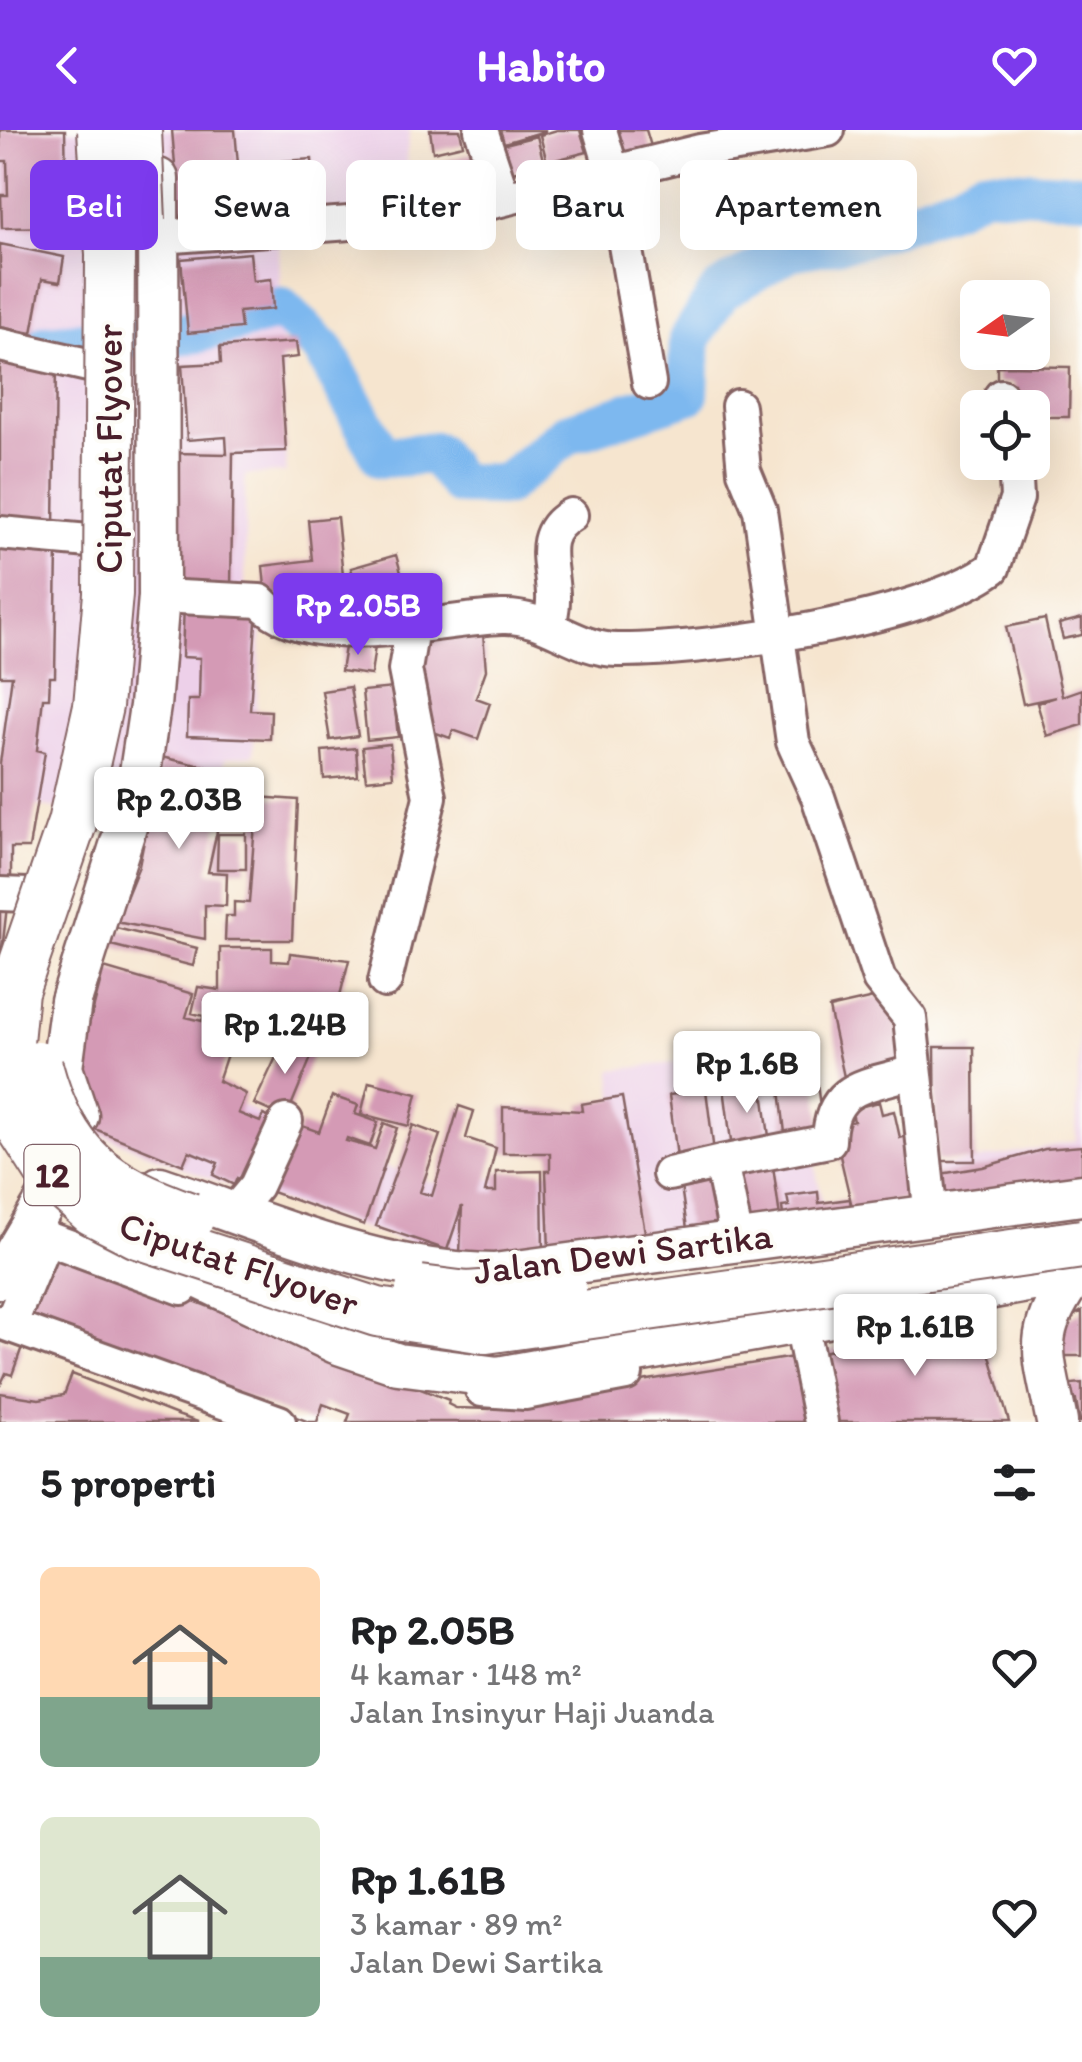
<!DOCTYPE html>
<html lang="id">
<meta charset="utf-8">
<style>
:root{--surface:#fff;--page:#f2f2f2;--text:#202124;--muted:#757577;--accent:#7c3aed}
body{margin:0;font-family:Itim,sans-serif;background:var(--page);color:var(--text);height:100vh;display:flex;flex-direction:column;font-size:38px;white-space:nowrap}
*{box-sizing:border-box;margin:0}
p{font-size:32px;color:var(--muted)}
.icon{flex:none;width:55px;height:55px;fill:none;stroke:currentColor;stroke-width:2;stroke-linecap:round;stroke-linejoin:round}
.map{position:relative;height:1292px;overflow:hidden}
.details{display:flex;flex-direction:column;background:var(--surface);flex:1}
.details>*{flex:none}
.top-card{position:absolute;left:30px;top:30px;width:1022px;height:90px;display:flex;gap:20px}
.needle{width:65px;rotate:256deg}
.buttons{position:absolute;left:960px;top:150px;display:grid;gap:20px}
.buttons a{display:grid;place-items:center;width:90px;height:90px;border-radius:15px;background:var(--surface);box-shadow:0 10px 40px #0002;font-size:50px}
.price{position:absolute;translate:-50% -85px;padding:0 22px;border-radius:10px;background:#fff;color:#222;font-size:32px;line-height:65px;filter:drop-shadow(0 2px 5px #0008)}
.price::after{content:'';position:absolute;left:50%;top:60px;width:30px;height:22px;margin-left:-15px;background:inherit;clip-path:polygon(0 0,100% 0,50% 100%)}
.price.current{background:var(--accent);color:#fff}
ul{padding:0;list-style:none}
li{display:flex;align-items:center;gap:30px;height:250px;padding:0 40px}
li span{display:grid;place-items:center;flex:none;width:280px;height:200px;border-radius:15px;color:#555}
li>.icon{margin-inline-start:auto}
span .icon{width:120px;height:120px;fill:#fffc;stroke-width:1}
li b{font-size:42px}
h2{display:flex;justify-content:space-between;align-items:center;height:120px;padding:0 40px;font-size:42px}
.tag{padding:0 35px;border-radius:15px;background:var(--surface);box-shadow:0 10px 40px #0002;font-size:35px;line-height:90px}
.tag.current{background:var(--accent);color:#fff}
header{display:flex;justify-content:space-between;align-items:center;height:130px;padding:0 40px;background:var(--accent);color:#fff;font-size:45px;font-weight:700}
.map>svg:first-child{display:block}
.built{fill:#edd0e9}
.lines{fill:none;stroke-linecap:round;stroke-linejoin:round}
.river{stroke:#7db8ef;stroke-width:42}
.building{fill:#d49ab5}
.minor-casing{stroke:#866464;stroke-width:38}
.major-casing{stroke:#866464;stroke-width:45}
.minor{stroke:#fff;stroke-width:32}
.major{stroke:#fff;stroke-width:40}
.highway-bridge-casing{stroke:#866464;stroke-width:52;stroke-linecap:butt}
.highway-bridge{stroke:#fff;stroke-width:48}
.labels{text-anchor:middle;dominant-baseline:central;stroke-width:8;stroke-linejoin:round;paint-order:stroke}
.shield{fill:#fdfcf7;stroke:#806168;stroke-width:2.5}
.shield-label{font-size:35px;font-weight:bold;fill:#4a1f2b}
.street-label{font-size:38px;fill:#4a1f2b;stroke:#fdfcf7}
</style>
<header><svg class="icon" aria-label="back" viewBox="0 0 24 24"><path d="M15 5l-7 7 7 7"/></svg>Habito<svg class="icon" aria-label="heart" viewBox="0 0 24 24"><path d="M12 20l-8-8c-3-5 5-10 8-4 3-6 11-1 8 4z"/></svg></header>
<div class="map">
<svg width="1082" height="1292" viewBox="0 0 1082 1292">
<rect width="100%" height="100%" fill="#fdfcf7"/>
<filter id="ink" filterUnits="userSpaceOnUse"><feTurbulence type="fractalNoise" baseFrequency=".01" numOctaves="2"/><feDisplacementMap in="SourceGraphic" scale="20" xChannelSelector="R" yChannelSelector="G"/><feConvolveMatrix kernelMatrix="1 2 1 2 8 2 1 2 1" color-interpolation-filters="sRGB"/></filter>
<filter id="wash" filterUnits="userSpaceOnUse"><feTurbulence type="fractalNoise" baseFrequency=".0048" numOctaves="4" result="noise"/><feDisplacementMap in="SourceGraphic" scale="40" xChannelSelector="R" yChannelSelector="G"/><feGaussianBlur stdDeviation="2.25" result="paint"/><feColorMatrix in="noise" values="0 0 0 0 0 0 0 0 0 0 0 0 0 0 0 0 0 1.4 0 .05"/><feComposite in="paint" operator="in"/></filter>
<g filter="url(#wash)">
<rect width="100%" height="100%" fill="#f6e5cf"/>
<path class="built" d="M0,0H410L406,28L422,98L279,113L286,343L245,345V465L262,495L253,625L226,628L210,707L33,675L0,770Z
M1082,843V1045L905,1043L1076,1011Z
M81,859L185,875L184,941L299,1008L437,1054L619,1035L612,940L792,920L824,1082L565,1121L441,1123L219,1052L94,1002L67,953Z"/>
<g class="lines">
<path class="river" d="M47,215L198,202L281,178L324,220L382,327L435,323L459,354L505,355L568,303L688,264L690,209L720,161L790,120L858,108L958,73L983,59L1082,64"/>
</g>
<g id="blocks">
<path class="building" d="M0,0H65L67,97L2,98L1,65H8L7,31H0Z
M172,0H235L238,34L312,29L315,75L263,79L261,49H254L258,84L180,93Z
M430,0H460L463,15L433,22Z
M500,0H545V1L504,13Z
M557,0H580L587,22L547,32L540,5Z
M604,0H646L653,23L621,32Z
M537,6L544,34L505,44L497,16Z
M473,23L481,51L442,62L434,34Z
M0,114L64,127L60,152L42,149L32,203L0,197Z
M250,123L253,151L271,149L273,179L239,182L241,198L188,203L181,129Z
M296,212L298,227L280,229L286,321L233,323L231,457L171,456L174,323L227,324L226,307L187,310L182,235L221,233L220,217Z
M0,228L56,229L54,400L0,399Z
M997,236L1070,237L1069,287H1032V278H1014V253H997Z
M337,387L347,485L317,488L314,461L266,467L263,436L312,430L308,390Z
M0,416L57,418L55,547H50L49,568H43L37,620L45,622L29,718H11V760H0V633L12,546H0Z
M396,425L409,471L364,484L351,438Z
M184,474L257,477L250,580L271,581L270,609L187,606L188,570H199L200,528L182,527Z
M1082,488V505L1063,509L1059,494Z
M1045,489L1062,566L1082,559V595L1047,606L1037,573L1056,567L1023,574L1006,497Z
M482,491L486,540L476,568L490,573L478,609L453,600L450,608L428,600L416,565L426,501Z
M346,511L375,516L371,545L341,541Z
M350,557L358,606L330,610L322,561Z
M393,558L398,607L367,610L362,561Z
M390,614L393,647L366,650L362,617Z
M356,618L358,646L324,649L322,621Z
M161,627L230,642L208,742L227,743L226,776L205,775V809L116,792L139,736Z
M257,667L298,670L292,810H225L226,786H234V772L249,773Z
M218,704H246V739H217Z
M0,767H8L2,821H0Z
M116,798L197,818L193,836L111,815Z
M220,818H272V831L289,832L290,823L349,830L331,901L282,891L287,864H272L265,919L231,912L218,951L246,964L238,983L260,992L263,985L282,993L252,1055L237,1048L234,1055L213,1045L218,1033L189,1021L183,1035L95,999L99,982L75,948L104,838L193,864L186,887L202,891L204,886L192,883L198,857L220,860Z
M891,864L906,933L844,947L829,878Z
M286,906L315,918L286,988L254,974Z
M935,917H974L975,1031H936Z
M816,946L824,1007L786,1012L779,951Z
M369,952L417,964L409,996L361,984Z
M762,954L770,1014L732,1019L724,958Z
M706,960L714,1022L677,1027L669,965Z
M332,966L358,975L355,984L378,992L370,1016L347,1008L346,1011L375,1019L384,993L397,998L364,1095L261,1058L277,1012L292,1018L300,995L319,1002Z
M622,967L647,1114L549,1121L546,1041H550V1023H503V977L582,981L581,974Z
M879,972L882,984L894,981L900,1008L907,1006L921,1065L853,1081L833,996L854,991L851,979Z
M459,976L474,981L466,1008L496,1018L485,1062H496V1042L542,1041L543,1126L460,1124L462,1076L447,1120L376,1096L413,995L440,1005L420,1062L432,1066Z
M1082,1016V1053L933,1072L928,1046L983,1037L1045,1019Z
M773,1036L781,1095L742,1100L735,1042Z
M717,1044L725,1102L688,1106L680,1049Z
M818,1062L819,1073L850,1069L852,1086L784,1094L782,1077L789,1076L787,1066Z
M47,1114L449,1270L448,1274L456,1278L490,1279L489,1275L800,1226L810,1292H347L350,1284L323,1274L317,1292H309L22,1181Z
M1082,1181V1226H1053L1054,1197Z
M980,1191L1009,1292H834L817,1223Z
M0,1209L22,1217L12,1245L6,1243L0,1256Z
M72,1244L177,1285L198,1292H0V1263L39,1269L64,1265Z
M1082,1253V1292H1080L1076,1270L1063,1271L1061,1255Z"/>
</g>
</g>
<g filter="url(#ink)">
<use href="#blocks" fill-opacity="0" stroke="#866464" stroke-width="2.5"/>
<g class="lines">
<defs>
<path id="minor" d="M481,0L504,69
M600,0L612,40L649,253
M160,107L431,87L700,21L828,0
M0,215L92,236
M1001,266L1004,278
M738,276L744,341L760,380L793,612L818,667L879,849L910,888L931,1087
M0,403L89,411
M159,466L260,471C309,525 436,489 502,487C546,485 574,519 617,520C708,521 921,490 993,438L1017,368L1015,332
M548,495C566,453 527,410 571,385
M0,764L28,765
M385,851L430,667L405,540L412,498
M669,1044L721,1032
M234,1082L256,1056L286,991
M737,1110L721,1032L829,1011C830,954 868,956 913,942
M0,1192L279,1292
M801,1193L821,1292
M10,1195L42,1118L52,1110L182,1158
M482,1260L525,1263L626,1244"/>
<path id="major" d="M78,986L62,938L71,871L137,662L150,576L159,466L158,49
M160,1057C269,1094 377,1143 494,1144L1082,1065
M153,1126L336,1213L398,1234L498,1247L1082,1142
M0,1148L50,1064
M1057,1292C1043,1220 1030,1206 1076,1143"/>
</defs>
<use href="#minor" class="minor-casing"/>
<use href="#major" class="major-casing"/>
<use href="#minor" class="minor"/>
<use href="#major" class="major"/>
<defs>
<path id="highway-bridge" d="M102,0L110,125L108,464L98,576L72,693L14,861L6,942L21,997L51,1044L93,1081L138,1104L377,1182L486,1199L1082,1114
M137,0L141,91
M38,936C63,1028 103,1056 190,1087
M420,1160L467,1166L562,1159"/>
</defs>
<use href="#highway-bridge" class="highway-bridge-casing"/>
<use href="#highway-bridge" class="highway-bridge"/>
</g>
</g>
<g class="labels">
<rect class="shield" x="24.5" y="1015" width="55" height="60" rx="8"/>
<g class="shield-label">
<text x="52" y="1045">12</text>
</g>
<g class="street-label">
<text transform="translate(109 319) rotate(-90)">Ciputat Flyover</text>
<text transform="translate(623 1123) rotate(-7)">Jalan Dewi Sartika</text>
<text transform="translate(239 1134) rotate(19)">Ciputat Flyover</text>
</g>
</g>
</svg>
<div class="buttons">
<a><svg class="needle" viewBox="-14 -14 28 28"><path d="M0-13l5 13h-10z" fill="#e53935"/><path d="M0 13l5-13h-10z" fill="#757577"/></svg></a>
<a><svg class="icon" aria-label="locate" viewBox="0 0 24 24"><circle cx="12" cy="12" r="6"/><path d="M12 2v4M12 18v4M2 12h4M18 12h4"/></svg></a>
</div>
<b class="price current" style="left:358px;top:528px">Rp 2.05B</b>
<b class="price" style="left:179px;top:722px">Rp 2.03B</b>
<b class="price" style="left:285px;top:947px">Rp 1.24B</b>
<b class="price" style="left:747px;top:986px">Rp 1.6B</b>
<b class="price" style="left:915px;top:1249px">Rp 1.61B</b>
<div class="top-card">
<a class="tag current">Beli</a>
<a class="tag">Sewa</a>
<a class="tag">Filter</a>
<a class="tag">Baru</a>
<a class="tag">Apartemen</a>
</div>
</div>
<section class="details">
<h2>5 properti<svg class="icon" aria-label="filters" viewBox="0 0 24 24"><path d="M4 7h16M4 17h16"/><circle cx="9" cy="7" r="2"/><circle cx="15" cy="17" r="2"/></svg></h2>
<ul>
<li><span style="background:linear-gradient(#ffd9b3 65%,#7fa58c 0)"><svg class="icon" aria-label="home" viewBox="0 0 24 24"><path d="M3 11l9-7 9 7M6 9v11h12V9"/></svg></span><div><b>Rp 2.05B</b><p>4 kamar · 148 m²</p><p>Jalan Insinyur Haji Juanda</p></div><svg class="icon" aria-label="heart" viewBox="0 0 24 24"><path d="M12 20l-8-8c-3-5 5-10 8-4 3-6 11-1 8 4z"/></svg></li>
<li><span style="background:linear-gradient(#dfe7d0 70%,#7fa58c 0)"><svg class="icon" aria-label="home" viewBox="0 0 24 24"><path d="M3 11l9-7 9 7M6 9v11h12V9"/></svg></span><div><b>Rp 1.61B</b><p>3 kamar · 89 m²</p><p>Jalan Dewi Sartika</p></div><svg class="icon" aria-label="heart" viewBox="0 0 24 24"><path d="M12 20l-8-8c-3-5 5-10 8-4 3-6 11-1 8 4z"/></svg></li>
</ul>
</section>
